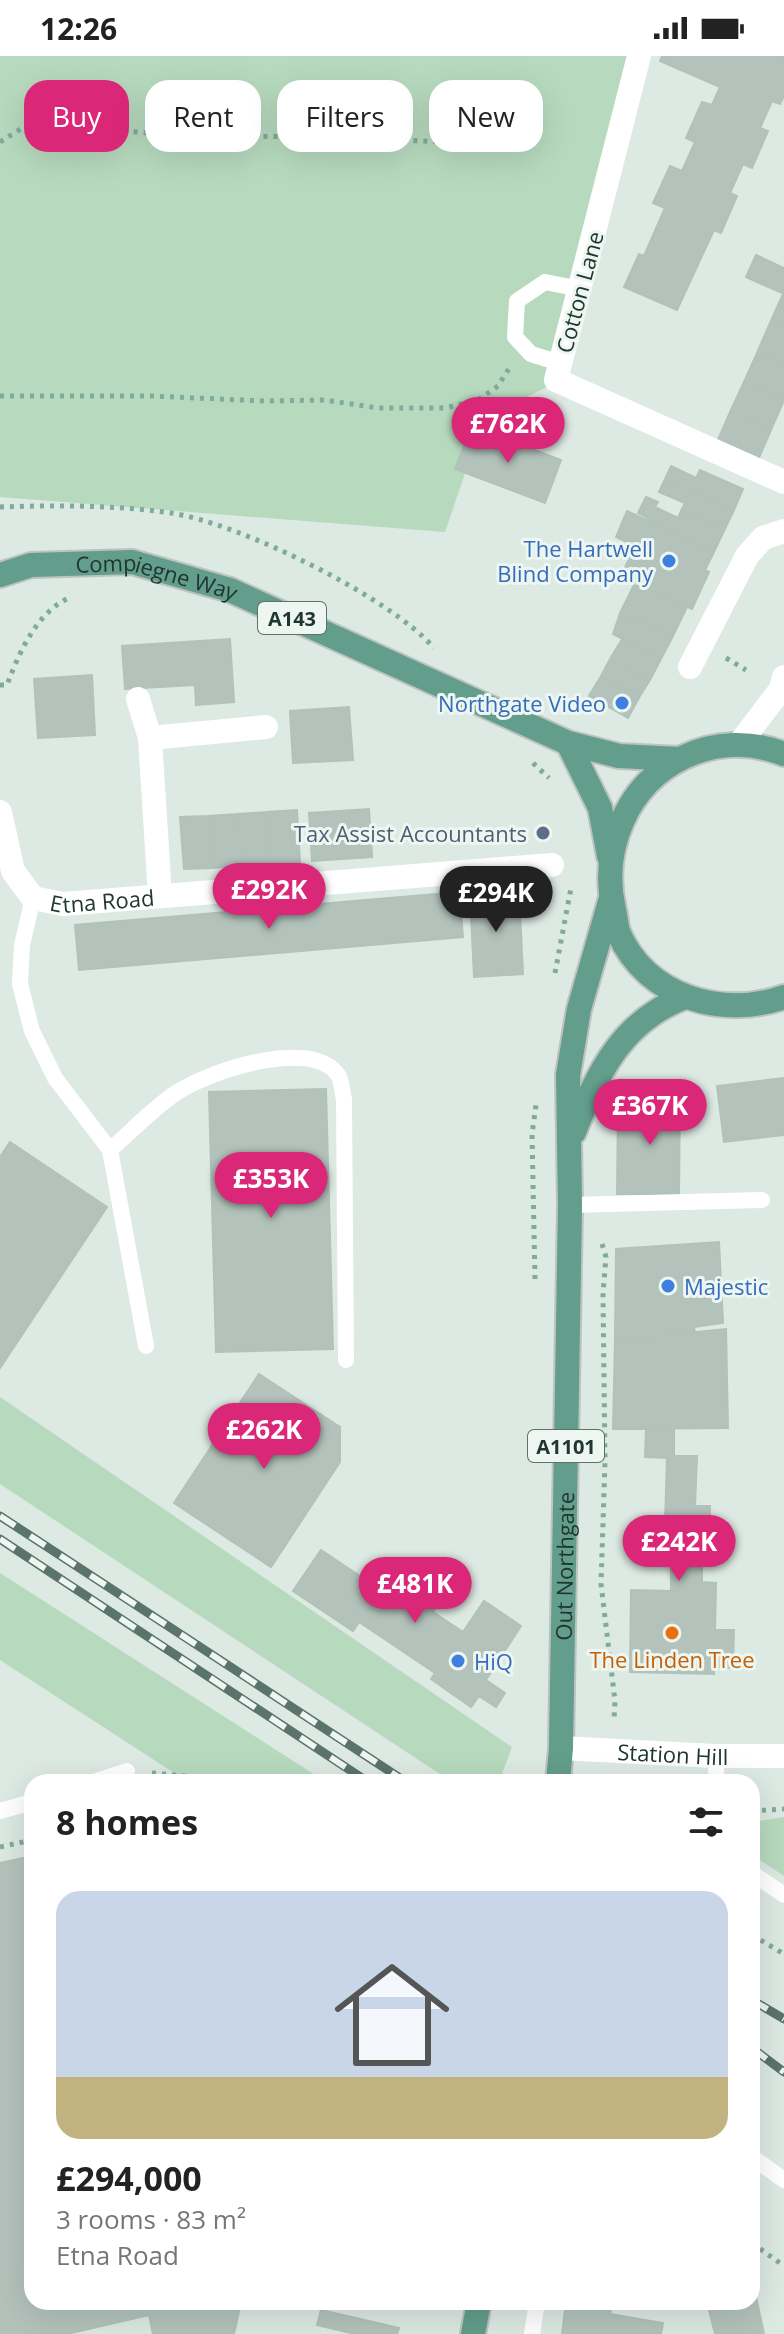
<!DOCTYPE html>
<meta charset="utf-8">
<style>
:root{--surface:#fff;--page:#f2f2f2;--text:#222;--muted:#767676;--line:#e0e0e0;--accent:#db2777}
body{margin:0;font-family:"Open Sans",sans-serif;background:var(--page);color:var(--text);height:100vh;display:flex;flex-direction:column;font-size:30px;white-space:nowrap}
*{box-sizing:border-box;margin:0}
p{font-size:26px;color:var(--muted)}
.icon{flex:none;width:44px;height:44px;fill:none;stroke:currentColor;stroke-width:2;stroke-linecap:round;stroke-linejoin:round}
.map{position:relative;flex:1;overflow:hidden}
.details{position:absolute;left:24px;top:1718px;width:736px;height:536px;display:flex;flex-direction:column;background:var(--surface);border-radius:24px;box-shadow:0 8px 32px #0002}
.details>*{flex:none}
.guide{position:absolute;left:24px;top:24px;width:736px;height:72px;display:flex;gap:16px}
.price{position:absolute;translate:-50% -68px;padding:0 18px;border-radius:28px;background:var(--accent);color:#fff;font-size:26px;line-height:52px;filter:drop-shadow(0 2px 4px #0008)}
.price::after{content:'';position:absolute;left:50%;top:48px;width:24px;height:18px;margin-left:-12px;background:inherit;clip-path:polygon(0 0,100% 0,50% 100%)}
.price.active{background:#222;color:#fff}
ul{padding:0;list-style:none}
li{display:grid;align-content:center;gap:16px;height:424px;padding:0 32px}
li+li{border-top:2px solid var(--line)}
li span{display:grid;place-items:center;height:248px;border-radius:24px;color:#555}
li>.icon{margin-inline-start:auto}
span .icon{width:144px;height:144px;fill:#fffc;stroke-width:1}
li b{font-size:34px}
h2{display:flex;justify-content:space-between;align-items:center;height:96px;padding:0 32px;font-size:34px}
.chip{padding:0 28px;border-radius:24px;background:var(--surface);box-shadow:0 8px 32px #0002;font-size:28px;line-height:72px}
.chip.active{background:var(--accent);color:#fff}
.status{display:flex;justify-content:space-between;align-items:center;height:56px;padding:0 40px;background:var(--surface);direction:ltr}
.status svg{height:22px;fill:currentColor}
.map>svg:first-child{display:block}
.green{fill:#b7dabe}
.building{fill:#b3c3bc;stroke:#b0c2ba;stroke-width:2}
.lines{fill:none;stroke-linecap:round;stroke-linejoin:round}
.primary-casing{stroke:#bcc3c1;stroke-width:28}
.path{stroke:#7fab9b;stroke-width:5;stroke-dasharray:4 6;stroke-linecap:butt}
.service{stroke:#fff;stroke-width:16}
.minor{stroke:#fff;stroke-width:24}
.tertiary{stroke:#fff;stroke-width:24}
.primary{stroke:#639d8b;stroke-width:24}
.rail-casing{stroke:#5a736b;stroke-width:9}
.rail{stroke:#edf6f1;stroke-width:6;stroke-dasharray:18;stroke-linecap:butt}
.shop-dot{fill:#3f7fe0;stroke:#edf6f1;stroke-width:3}
.service-dot{fill:#5c6f8a;stroke:#edf6f1;stroke-width:3}
.food-dot{fill:#e8710a;stroke:#edf6f1;stroke-width:3}
.labels{text-anchor:middle;dominant-baseline:central;stroke-width:6;stroke-linejoin:round;paint-order:stroke}
.shield{fill:#edf6f1;stroke:#5e706a;stroke-width:2}
.shield-label{font-size:20px;font-weight:bold;fill:#203730}
.street-label{font-size:22px;fill:#203730;stroke:#edf6f1}
.shop-label{font-size:22px;fill:#366cbe;stroke:#edf6f1;text-anchor:end}
.service-label{font-size:22px;fill:#4e5e75;stroke:#edf6f1;text-anchor:end}
.food-label{font-size:22px;fill:#c56008;stroke:#edf6f1}
</style>
<div class="status"><b>12:26</b><svg viewBox="0 0 49 12"><path d="M0 12V9h3v3zM5 12V6h3v6zM10 12V3h3v9zM15 12V0h3v12zM26 1h20v11H26zM47 4h2v5h-2z"/></svg></div>
<div class="map">
<svg width="784" height="2278" viewBox="0 0 784 2278">
<rect width="100%" height="100%" fill="#dde9e3"/>
<path class="green" d="M0,0H628L549,330L484,362L445,476L0,441Z
M0,1341L512,1691L499,1726H452L0,1428Z
M0,1517L326,1726H188L0,1604Z
M784,1761V1820L752,1799V1766Z"/>
<path class="building" d="M662,0H784V40L780,48L772,45L760,72L768,75L752,112L743,108L730,137L737,140L721,177L714,174L677,254L624,231L639,198L644,200L665,152L653,147L670,110L682,115L695,86L686,82L702,46L712,49L720,31L660,5Z
M756,199L784,212V238L746,221Z
M783,238H784V273L770,267Z
M770,267L784,273V309L757,297Z
M757,297L784,309V344L744,326Z
M744,326L784,344L771,374L730,356Z
M730,356L771,374L758,404L717,386Z
M472,370L561,404L545,447L455,413Z
M671,410L696,422L700,414L743,433L734,454L665,423Z
M665,423L734,454L724,475L681,455L685,447L659,436Z
M646,441L658,446L655,451L678,462L681,455L724,475L714,496L647,464L648,462L638,457Z
M627,455L714,496L705,514L709,516L692,553L621,520L635,490L616,481Z
M635,527L687,551L673,580L620,557Z
M620,557L673,580L661,603L613,578Z
M230,583L234,646L196,649L195,629L125,633L122,590Z
M622,583L661,603L650,624L610,603Z
M610,603L650,624L640,640L601,620Z
M92,619L95,679L38,682L34,623Z
M601,620L640,640L628,662L589,640Z
M349,651L353,704L293,707L290,655Z
M369,753L372,801L312,805L309,757Z
M297,754L300,806L271,808L267,756Z
M267,756L271,808L242,810L238,758Z
M238,758L242,810L212,812L209,760Z
M209,760L212,812L184,813L180,761Z
M459,836L463,881L79,914L75,869Z
M519,836L523,918L474,921L470,837Z
M784,1022V1079L724,1086L717,1030Z
M326,1033L333,1293L216,1296L209,1036Z
M680,1035L679,1138H617L618,1054Z
M10,1086L107,1151L0,1312V1101Z
M719,1186L723,1267L694,1271L695,1277L615,1284L616,1193Z
M726,1273L728,1372L613,1373L615,1284Z
M259,1318L340,1371V1406L271,1511L174,1447Z
M646,1373H674V1400H697L695,1450H710L709,1501H702V1526L716,1527L715,1574H734L733,1612L714,1611V1618L630,1616L631,1534L671,1535V1500H664L667,1402L645,1401Z
M321,1494L381,1534L397,1510L443,1541L433,1556L463,1576L484,1545L521,1570L486,1624L505,1637L496,1651L479,1640L471,1651L431,1623L435,1617L359,1566L353,1575L293,1535Z
M32,1800V2246H241L234,2278H153L149,2259L67,2278H0V1807Z
M752,2222L764,2278H715L707,2246H752Z
M566,2246H612L610,2258L663,2267L661,2278H562Z
M321,2254L399,2272L397,2278H355L317,2269Z"/>
<g class="lines">
<defs>
<g id="primary">
<path id="s3" d="M0,519L31,509L132,506L230,534L568,687L619,700L679,703"/>
<path d="M568,687L600,752L609,800"/>
<path d="M784,698C751,685 716,686 684,701C627,728 600,793 614,854C616,861 616,871 619,878C647,941 722,963 784,941"/>
<path d="M574,1076C598,1016 622,965 685,941"/>
<path id="s4" d="M558,1726L561,1692L570,1149L568,1019L579,953L611,842"/>
<path d="M473,2278L479,2246"/>
</g>
</defs>
<use href="#primary" class="primary-casing"/>
<path class="path" d="M0,86L27,69L53,64L100,73L185,80L340,81L506,89
M0,340H151L264,345L324,344L379,352H445L478,344L498,330L510,311
M0,451C56,449 115,449 171,457C239,467 390,541 434,592
M726,602L746,614
M0,629H7C19,597 37,555 71,541
M533,707L549,722
M555,917L571,832
M602,1188L606,1201L603,1237L605,1406L601,1528L615,1645L614,1664
M535,1223L532,1078L536,1049
M152,1717L185,1720L198,1726
M752,1755L784,1753
M0,1791L32,1784
M752,1879L784,1898
M752,2187L784,2210"/>
<path class="service" d="M560,307L531,298L515,281L517,245L545,226L580,233
M33,842L22,889L20,928L32,975L55,1022L110,1094L146,1290
M110,1094C131,1076 152,1053 176,1037C207,1016 311,980 338,1019C342,1025 342,1036 344,1043L346,1304
M570,1149L762,1144
M715,1700L717,1726
M93,1726L127,1715
M0,1755L32,1746
M752,1817L784,1839
M752,2101L784,2124
M532,2278L537,2246"/>
<g class="minor">
<path d="M639,0L556,324L784,426"/>
<path d="M690,611L747,500L763,482L784,475"/>
<path d="M138,643L150,682"/>
<path id="s1" d="M0,756L13,815L33,842L63,848L552,809"/>
<path d="M160,840L150,682L266,671"/>
</g>
<g class="tertiary">
<path d="M740,687L781,633L784,621"/>
<path id="s2" d="M561,1692L715,1700H784"/>
</g>
<use href="#primary" class="primary"/>
<defs>
<path id="rail" d="M0,1460L406,1726
M0,1483L368,1726
M752,1944L784,1963
M752,1992L784,2016"/>
</defs>
<use href="#rail" class="rail-casing"/>
<use href="#rail" class="rail"/>
</g>
<g class="shop-dot">
<circle cx="669" cy="505" r="8"/>
<circle cx="622" cy="647" r="8"/>
<circle cx="668" cy="1230" r="8"/>
<circle cx="458" cy="1605" r="8"/>
</g>
<circle class="service-dot" cx="543" cy="777" r="8"/>
<circle class="food-dot" cx="672" cy="1577" r="8"/>
<g class="labels">
<g class="shield">
<rect x="258" y="546" width="68" height="32" rx="6"/>
<rect x="528" y="1374" width="76" height="32" rx="6"/>
</g>
<g class="shield-label">
<text x="292" y="562">A143</text>
<text x="566" y="1390">A1101</text>
</g>
<g class="street-label">
<text transform="translate(579 236) rotate(-75)">Cotton Lane</text>
<text stroke="none"><textPath href="#s3" startOffset="160">Compiegne Way</textPath></text>
<text stroke="none"><textPath href="#s1" startOffset="164">Etna Road</textPath></text>
<text stroke="none"><textPath href="#s4" startOffset="216">Out Northgate</textPath></text>
<text stroke="none"><textPath href="#s2" startOffset="112">Station Hill</textPath></text>
</g>
<g class="shop-label">
<text x="653" y="492">The Hartwell<tspan x="653" dy="25">Blind Company</tspan></text>
<text x="606" y="647">Northgate Video</text>
<text x="684" y="1230" text-anchor="start">Majestic</text>
<text x="474" y="1605" text-anchor="start">HiQ</text>
</g>
<g class="service-label">
<text x="527" y="777">Tax Assist Accountants</text>
</g>
<g class="food-label">
<text x="672" y="1603">The Linden Tree</text>
</g>
</g>
</svg>
<b class="price" style="left:508px;top:409px">£762K</b>
<b class="price" style="left:269px;top:875px">£292K</b>
<b class="price active" style="left:496px;top:878px">£294K</b>
<b class="price" style="left:650px;top:1091px">£367K</b>
<b class="price" style="left:271px;top:1164px">£353K</b>
<b class="price" style="left:264px;top:1415px">£262K</b>
<b class="price" style="left:679px;top:1527px">£242K</b>
<b class="price" style="left:415px;top:1569px">£481K</b>
<div class="guide">
<a class="chip active">Buy</a>
<a class="chip">Rent</a>
<a class="chip">Filters</a>
<a class="chip">New</a>
</div>
<section class="details">
<h2>8 homes<svg class="icon" aria-label="filters" viewBox="0 0 24 24"><path d="M4 7h16M4 17h16"/><circle cx="9" cy="7" r="2"/><circle cx="15" cy="17" r="2"/></svg></h2>
<ul>
<li><span style="background:linear-gradient(#c9d6e8 75%,#c2b280 0)"><svg class="icon" aria-label="home" viewBox="0 0 24 24"><path d="M3 11l9-7 9 7M6 9v11h12V9"/></svg></span><div><b>£294,000</b><p>3 rooms · 83 m²</p><p>Etna Road</p></div></li>
</ul>
</section>
</div>
